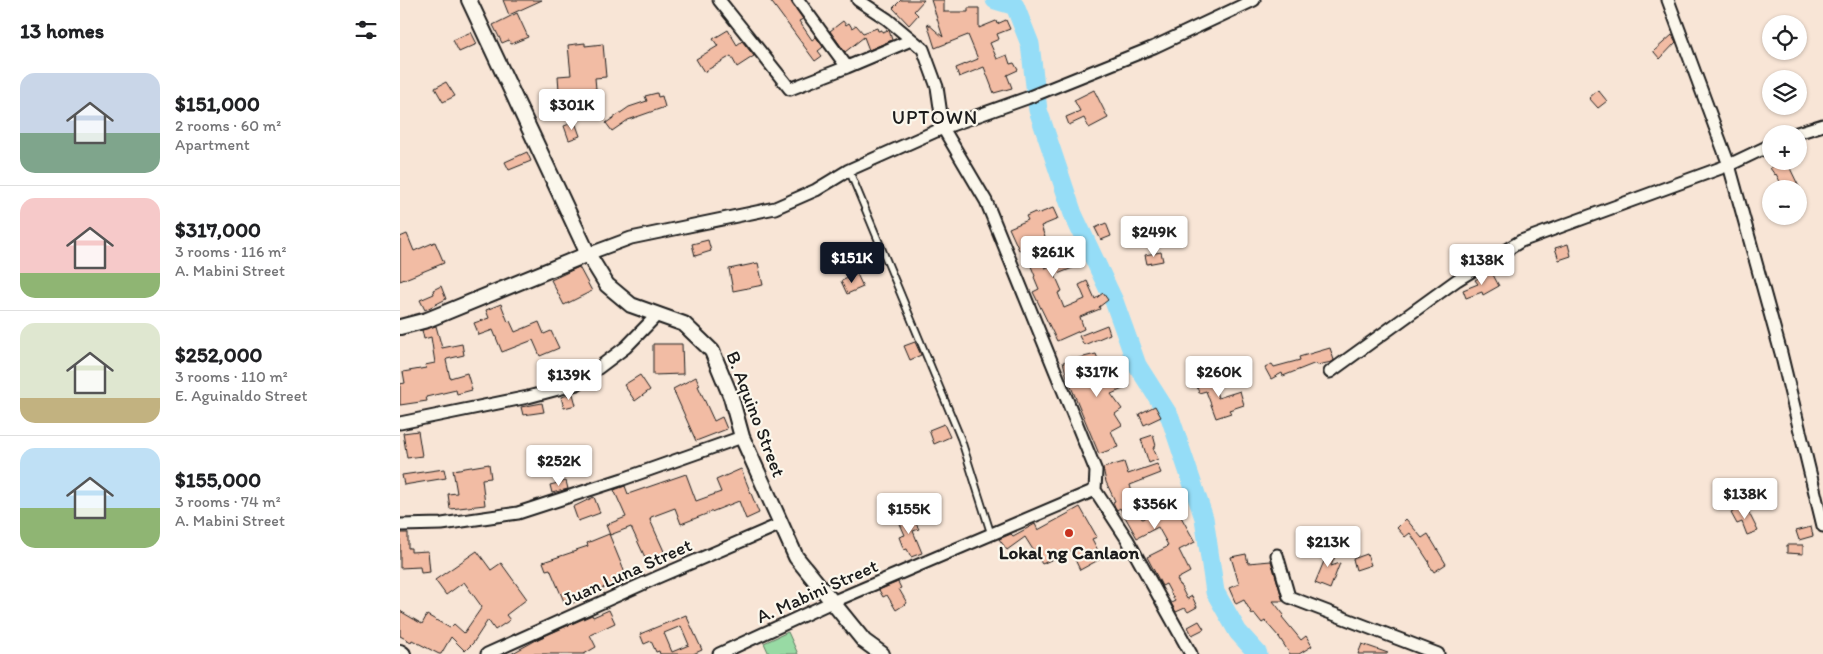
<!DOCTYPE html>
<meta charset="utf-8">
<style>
:root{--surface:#fff;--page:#f2f2f2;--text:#202124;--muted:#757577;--line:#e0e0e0;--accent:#111827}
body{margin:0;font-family:Itim,sans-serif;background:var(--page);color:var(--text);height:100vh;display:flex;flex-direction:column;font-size:19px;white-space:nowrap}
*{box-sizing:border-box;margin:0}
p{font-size:16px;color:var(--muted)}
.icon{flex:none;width:28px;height:28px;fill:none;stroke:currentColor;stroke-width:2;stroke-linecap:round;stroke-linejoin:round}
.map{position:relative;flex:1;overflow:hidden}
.side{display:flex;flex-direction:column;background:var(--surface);width:400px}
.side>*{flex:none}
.tools{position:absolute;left:1362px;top:15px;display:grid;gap:10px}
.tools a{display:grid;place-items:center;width:45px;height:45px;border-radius:50%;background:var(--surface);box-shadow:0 1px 4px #0004;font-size:25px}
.price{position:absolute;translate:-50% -42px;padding:0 11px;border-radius:5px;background:#fff;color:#222;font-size:16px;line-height:32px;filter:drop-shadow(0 1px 2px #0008)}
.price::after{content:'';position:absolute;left:50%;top:30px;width:15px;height:11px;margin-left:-8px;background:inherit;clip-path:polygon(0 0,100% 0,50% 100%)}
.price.active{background:var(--accent);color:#fff}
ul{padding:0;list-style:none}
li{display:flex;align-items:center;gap:15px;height:125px;padding:0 20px}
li+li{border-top:1px solid var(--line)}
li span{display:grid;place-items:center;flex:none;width:140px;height:100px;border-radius:15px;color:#555}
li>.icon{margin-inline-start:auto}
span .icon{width:60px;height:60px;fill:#fffc;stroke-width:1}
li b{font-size:21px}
h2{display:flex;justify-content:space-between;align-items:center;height:60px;padding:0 20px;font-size:21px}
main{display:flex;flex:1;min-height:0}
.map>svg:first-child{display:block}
.green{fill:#98daa4;stroke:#5a7b60}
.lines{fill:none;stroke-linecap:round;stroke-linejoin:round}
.river{stroke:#95ddf7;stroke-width:19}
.building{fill:#f2bca4;stroke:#1c1c1c;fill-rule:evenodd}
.service-casing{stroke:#1c1c1c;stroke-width:9}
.minor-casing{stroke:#1c1c1c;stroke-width:15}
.tertiary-casing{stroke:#1c1c1c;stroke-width:18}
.service{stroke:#fbf7ec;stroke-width:5.5}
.minor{stroke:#fbf7ec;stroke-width:11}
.tertiary{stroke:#fbf7ec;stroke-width:14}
.poi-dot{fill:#c8321e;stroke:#fbf7ec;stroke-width:2}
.labels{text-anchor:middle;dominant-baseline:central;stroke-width:4.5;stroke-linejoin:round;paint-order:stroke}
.street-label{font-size:19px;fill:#1c1c1c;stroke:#fbf7ec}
.poi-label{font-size:19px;font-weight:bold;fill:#1c1c1c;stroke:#fbf7ec}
.neighbourhood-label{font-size:20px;letter-spacing:1px;fill:#1c1c1c;stroke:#fbf7ec}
</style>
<main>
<section class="side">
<h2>13 homes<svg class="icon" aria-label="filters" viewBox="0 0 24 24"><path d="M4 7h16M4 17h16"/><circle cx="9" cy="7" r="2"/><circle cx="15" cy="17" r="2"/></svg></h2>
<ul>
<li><span style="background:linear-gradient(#c9d6e8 60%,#7fa58c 0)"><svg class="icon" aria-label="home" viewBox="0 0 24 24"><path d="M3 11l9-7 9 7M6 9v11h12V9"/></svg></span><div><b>$151,000</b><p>2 rooms · 60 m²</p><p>Apartment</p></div></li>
<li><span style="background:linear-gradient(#f6c9c9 75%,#8fb573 0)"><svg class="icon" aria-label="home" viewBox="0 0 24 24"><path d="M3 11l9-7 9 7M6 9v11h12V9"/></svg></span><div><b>$317,000</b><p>3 rooms · 116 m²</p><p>A. Mabini Street</p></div></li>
<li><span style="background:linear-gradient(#dfe7d0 75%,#c2b280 0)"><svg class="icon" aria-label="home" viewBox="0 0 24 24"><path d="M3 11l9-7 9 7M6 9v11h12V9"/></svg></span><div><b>$252,000</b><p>3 rooms · 110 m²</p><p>E. Aguinaldo Street</p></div></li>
<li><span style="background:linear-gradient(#bfe0f5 60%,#8fb573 0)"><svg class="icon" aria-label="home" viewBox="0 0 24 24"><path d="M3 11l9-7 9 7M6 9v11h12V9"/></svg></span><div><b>$155,000</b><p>3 rooms · 74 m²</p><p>A. Mabini Street</p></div></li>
</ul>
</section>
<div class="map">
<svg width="1423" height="654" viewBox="0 0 1423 654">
<rect width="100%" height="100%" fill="#f8e5d6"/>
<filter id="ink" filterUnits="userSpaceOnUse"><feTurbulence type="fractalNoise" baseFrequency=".02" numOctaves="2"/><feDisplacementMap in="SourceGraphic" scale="10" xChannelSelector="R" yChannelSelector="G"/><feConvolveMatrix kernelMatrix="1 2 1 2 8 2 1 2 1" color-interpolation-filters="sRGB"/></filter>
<g filter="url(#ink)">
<path class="green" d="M388,632L398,654H369L364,643Z"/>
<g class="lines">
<path class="river" d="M595,0L615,6L630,44L638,110L673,214L714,301L737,365L770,417L804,518L815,592L838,632L858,654"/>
</g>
<path class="building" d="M103,0H142L109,15Z
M370,0H390L403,19L399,21L412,40L416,37L423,47L418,51L422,56L415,61Z
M501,0H524L514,11L518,15L509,25L493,8Z
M531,0H544V12H568V8H579V28L596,21L597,24L606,20L610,29L597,34L599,39L590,43L597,59L607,55L610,64L614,63L618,70L607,75L612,88L594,93L584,67L559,77L556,68L578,59L568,35L535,48L527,23L543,37Z
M117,13L128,37L111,44L109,40L102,43L93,25Z
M443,21L446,25L449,23L452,28L456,25L463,33L477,28L478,31L482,30V32L489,30L492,40L469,50L464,37L445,52L430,31Z
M328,30L337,45L342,41L354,56L337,67L331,56L304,72L296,59L318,46L313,39Z
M71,32L77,44L59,52L53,40Z
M1272,35L1276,42L1260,59L1254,52V51Z
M185,43V46L203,44L206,77L195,78L196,89L175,91V89L159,90L158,76L171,75L168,45Z
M46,82L55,96L43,102L35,88Z
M694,90L708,118L689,128L684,118L669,125L666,117L680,111L674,100Z
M1198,90L1207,101L1198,108L1189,98Z
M257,93L258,97L262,96L265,107L228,120L212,131L206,123L229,107L247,101L245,96Z
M175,122L180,136L169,140L164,126Z
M127,152L131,161L109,170L105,162Z
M1382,161H1392L1388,164L1400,189H1384L1376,174L1375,175L1370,168Z
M653,208L658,219L641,226L647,243L637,248L645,268L670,259L669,256L677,253L681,263L680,265L655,275L662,291L658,293L664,308L685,299L679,285L687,281L695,299L703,293L708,300L699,307L700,309L680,317L684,329L657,341L633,292L639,289L634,277L635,276L626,254L622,249L619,250L609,228L628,220L626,216L635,212L636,214L640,213Z
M706,223L711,236L701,240L695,228Z
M7,234L14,251L35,242L44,263L0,281V237Z
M308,240L311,251L295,256L292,244Z
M1168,244L1171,256L1159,260L1155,248Z
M761,252L763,261L747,264L745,255Z
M358,263L363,285L333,291L329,269Z
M179,267L192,291L164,305L151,280Z
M1091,271L1099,286L1083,295L1082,292L1066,298L1063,290L1078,284L1075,280Z
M457,274L463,287L447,294L441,281Z
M41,286L46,299L25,310L20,300L34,294L33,290Z
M101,304L108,322L110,321L115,332L139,322L144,334L151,331L159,348L140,356L133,340L102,352L93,330L79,335L74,323L89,318L86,310Z
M707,325L710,334L684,345L679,336Z
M36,326L42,348L62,344L64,355L47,359L46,360L50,378L67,373L72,390L57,394L56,390L26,397L27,401L0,405V384L5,383L3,372L26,368L25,365L35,363L31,337L24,339L22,330Z
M515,342L521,355L510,360L504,346Z
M253,344H282L283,374L253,375Z
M930,348L934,360L932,362L917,365L916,363L883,376L882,373L871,379L865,368L872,364L874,367L900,360L899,357Z
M696,354L703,372L718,367L720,375L725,373L730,386L711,394L722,409L715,414L722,425L711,431L718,447L699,454L667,377L663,362Z
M240,375L250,390L235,401L224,385Z
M812,376L818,398L840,391L844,405L829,410L831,413L816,418L806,391L799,393L795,380Z
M296,377L300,385L298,386L314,421L322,417L327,429L296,441L273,389Z
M173,394L176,405L164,408L161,397Z
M142,403L144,412L123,415L121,407Z
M755,406L761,417L744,425L739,414Z
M544,424L550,437L534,444L529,430Z
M18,431L22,456L7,458L3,433Z
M753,435L756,446L753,448L758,459L749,463L741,439Z
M724,462L728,474L757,464L761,473L730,485L735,503L742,519L761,509L762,511L782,504L785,513L780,515L795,542L779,550L790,572L777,579L787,599L792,596L797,607L788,612L785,608L776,612L771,603L775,601L766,584L762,586L747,557L767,547L766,546L768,545L758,527L737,538L720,508L717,510L715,507L713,502L715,501L706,482L703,468Z
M89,464L91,478L82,479L85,505L50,509L48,494L57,493L53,470Z
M44,469L46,478L4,485L2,475Z
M341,469L359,513L346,519L339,501L281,524L275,508L251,517L250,520L267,558L249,566L231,527L210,535L206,525L226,517L214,490L225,486L228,494L286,474L296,501L321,492L316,480Z
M166,481L168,489L152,493L150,485Z
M194,497L200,513L178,521L173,507Z
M1345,505L1358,531L1347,535L1342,522L1337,524L1331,513Z
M680,507L697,537L692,539L702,558L680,570L671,551L642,564L625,537L607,550L599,539L611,534L613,536L635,524L638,530Z
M509,512L519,529L513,531L522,553L511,557L507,549L504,550L499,537L505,535L497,517Z
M1006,519L1022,538L1028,534L1046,564L1034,572L1028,563L1029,562L1010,533L1005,537L997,528Z
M1411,527L1413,536L1399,540L1396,531Z
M0,533H8V548H11V552L28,551L30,572L21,573L20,567L0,568Z
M209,534L227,578L181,597L182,599L166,606L150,569L146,570L143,562L176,551V550L188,546L187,543Z
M928,543L939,547L931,566L940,563L930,589L915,583L927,554L924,553Z
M1387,545H1403V554L1387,553Z
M77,551L91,570L101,563L127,599L106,615L110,620L95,630L88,620L73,643L65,651L51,637L41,654H39L12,640L11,642L0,636V611L22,624L27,615L50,628L54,624L64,633L82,607L64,582L46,595L35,580Z
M846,554L848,563L871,561L883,601H873L884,615L882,617L901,640L906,636L912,646L899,654H890L879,637L865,621L862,623L854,613L852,614L844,600L836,604L829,588L839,584L831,557Z
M967,554L971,565L956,570L953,559Z
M498,582L501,588L499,589L507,603L496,610L487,595L483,597L479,590Z
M209,610L215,623L190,635L196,647L184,654H111L140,638L192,615L193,617Z
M286,615L302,650L293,654H260L259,651L256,652L251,641L244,644L240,634ZM281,626L289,645L272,652L264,633Z
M799,621L804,629L792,635L788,627Z
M962,644L988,653L987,654H958Z"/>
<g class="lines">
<defs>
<path id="service" d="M449,170L561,439L591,534"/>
<path id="minor" d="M319,0L390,89L447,67L511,40
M398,0L447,67
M458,0L487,19L523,49L537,87L543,128L586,201L696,471L695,490L727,539L791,654
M1268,0L1329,165L1381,353L1423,526
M1394,134L1423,125
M188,254L231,238L375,208L416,190L449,170L543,128L627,98L754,47L854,0
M930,372L1057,280L1121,241L1329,165L1371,145
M0,423L128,397L177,384L226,347L258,314
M0,525L42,524L118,513L223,479L342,437
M877,555L889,597L1038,654
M87,654L258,577L381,524
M319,654L432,602L695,490"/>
<path id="tertiary" d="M69,0L188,254L207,285L231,305L284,324L312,351L331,397L342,437L396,557L464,641L482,654
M0,327L27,320L188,254
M0,652L3,654"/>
</defs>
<use href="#service" class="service-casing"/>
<use href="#minor" class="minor-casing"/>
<use href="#tertiary" class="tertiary-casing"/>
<use href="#service" class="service"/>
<use href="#minor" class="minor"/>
<use href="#tertiary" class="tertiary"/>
</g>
</g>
<circle class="poi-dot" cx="669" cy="533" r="5"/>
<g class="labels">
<g class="street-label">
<text transform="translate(356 414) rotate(69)">B. Aquino Street</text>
<text transform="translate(227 572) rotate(-24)">Juan Luna Street</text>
<text transform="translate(417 591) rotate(-24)">A. Mabini Street</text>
</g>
<g class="poi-label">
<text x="669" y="552">Lokal ng Canlaon</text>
</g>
<g class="neighbourhood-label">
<text x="535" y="117">UPTOWN</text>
</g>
</g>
</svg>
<div class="tools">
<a><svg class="icon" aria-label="locate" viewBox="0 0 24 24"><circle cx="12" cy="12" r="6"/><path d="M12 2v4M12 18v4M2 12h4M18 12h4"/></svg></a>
<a><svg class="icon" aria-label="layers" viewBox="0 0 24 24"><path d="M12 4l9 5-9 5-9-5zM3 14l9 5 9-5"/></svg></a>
<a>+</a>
<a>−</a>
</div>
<b class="price" style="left:172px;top:131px">$301K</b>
<b class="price" style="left:754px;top:258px">$249K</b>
<b class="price" style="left:653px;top:278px">$261K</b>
<b class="price active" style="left:452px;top:284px">$151K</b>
<b class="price" style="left:1082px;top:286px">$138K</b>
<b class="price" style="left:697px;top:398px">$317K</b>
<b class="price" style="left:819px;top:398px">$260K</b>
<b class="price" style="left:169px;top:401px">$139K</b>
<b class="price" style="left:159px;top:487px">$252K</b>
<b class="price" style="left:1345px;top:520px">$138K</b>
<b class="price" style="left:755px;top:530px">$356K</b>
<b class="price" style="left:509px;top:535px">$155K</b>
<b class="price" style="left:928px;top:568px">$213K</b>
</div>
</main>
